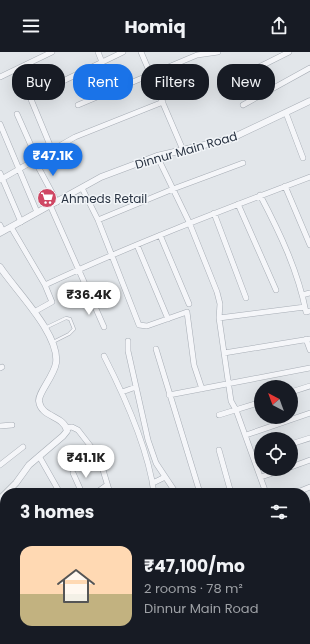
<!DOCTYPE html>
<meta charset="utf-8">
<style>
:root{--surface:#171b24;--page:#20242c;--text:#f1f3f6;--muted:#9ea1a6;--accent:#1a73e8}
body{margin:0;font-family:Poppins,sans-serif;background:var(--page);color:var(--text);height:100vh;display:flex;flex-direction:column;font-size:15px;white-space:nowrap}
*{box-sizing:border-box;margin:0}
p{font-size:13px;color:var(--muted)}
.icon{flex:none;width:22px;height:22px;fill:none;stroke:currentColor;stroke-width:2;stroke-linecap:round;stroke-linejoin:round}
.map{position:relative;flex:1;overflow:hidden}
.sheet{position:absolute;left:0px;top:436px;width:310px;height:156px;display:flex;flex-direction:column;background:var(--surface);border-radius:16px 16px 0 0;box-shadow:0 4px 16px #0002}
.sheet>*{flex:none}
.guide{position:absolute;left:12px;top:12px;width:286px;height:36px;display:flex;gap:8px}
.needle{width:26px;rotate:319deg}
.tools{position:absolute;left:254px;top:328px;display:grid;gap:8px}
.tools a{display:grid;place-items:center;width:44px;height:44px;border-radius:50%;background:var(--surface);box-shadow:0 4px 16px #0002;font-size:20px}
.price{position:absolute;translate:-50% -34px;padding:0 9px;border-radius:14px;background:#fff;color:#222;font-size:13px;line-height:26px;filter:drop-shadow(0 1px 2px #0008)}
.price::after{content:'';position:absolute;left:50%;top:24px;width:12px;height:9px;margin-left:-6px;background:inherit;clip-path:polygon(0 0,100% 0,50% 100%)}
.price.on{background:var(--accent);color:#fff}
ul{padding:0;list-style:none}
li{display:flex;align-items:center;gap:12px;height:100px;padding:0 20px}
li span{display:grid;place-items:center;flex:none;width:112px;height:80px;border-radius:12px;color:#555}
li>.icon{margin-inline-start:auto}
span .icon{width:48px;height:48px;fill:#fffc;stroke-width:1}
li b{font-size:17px}
h2{display:flex;justify-content:space-between;align-items:center;height:48px;padding:0 20px;font-size:17px}
.pill{padding:0 14px;border-radius:16px;background:var(--surface);box-shadow:0 4px 16px #0002;font-size:14px;line-height:36px}
.pill.on{background:var(--accent);color:#fff}
header{display:flex;justify-content:space-between;align-items:center;height:52px;padding:0 20px;background:var(--surface);font-size:18px;font-weight:700}
.map>svg:first-child{display:block}
.green{fill:#c8d4c3}
.lines{fill:none;stroke-linecap:round;stroke-linejoin:round}
.service-casing{stroke:#a7adb5;stroke-width:3.5}
.minor-casing{stroke:#a7adb5;stroke-width:6}
.tertiary-casing{stroke:#a7adb5;stroke-width:7}
.service{stroke:#f5f6f9;stroke-width:2.5}
.minor{stroke:#f5f6f9;stroke-width:5}
.tertiary{stroke:#f5f6f9;stroke-width:6}
.labels{text-anchor:middle;dominant-baseline:central;stroke-width:3;stroke-linejoin:round;paint-order:stroke}
.street-label{font-size:12px;fill:#2a3443;stroke:#f2f5f8}
.poi-label{font-size:12px;fill:#2a3443;stroke:#f2f5f8;text-anchor:start}
</style>
<header><svg class="icon" aria-label="menu" viewBox="0 0 24 24"><path d="M4 6h16M4 12h16M4 18h16"/></svg>Homiq<svg class="icon" aria-label="share" viewBox="0 0 24 24"><path d="M12 15V3M7 8l5-5 5 5M5 13v7h14v-7"/></svg></header>
<div class="map">
<svg width="310" height="592" viewBox="0 0 310 592">
<rect width="100%" height="100%" fill="#e2e6ea"/>
<path class="green" d="M193,587H261L264,592H196Z"/>
<g class="lines">
<defs>
<path id="service" d="M45,276L66,266L70,267L74,277L69,282L53,290"/>
<path id="minor" d="M98,0L102,10
M141,0L183,98
M0,25L52,0
M224,28L261,14L289,0
M78,53L197,3L218,0
M243,53L310,16
M286,61L303,106
M17,62L37,107
M0,72L37,160
M52,98L30,45L123,0
M157,104L189,170L217,240L220,252L219,266L231,349L236,358L266,441
M35,109L57,150
M0,121L21,170
M0,128L75,85L163,50
M285,134L310,193
M82,136L98,168L139,273L147,274L187,260L194,313L202,337
M260,143C280,181 298,219 306,260L310,259
M238,152L276,238
M50,153L104,275
M214,161L246,246
M98,168L173,137L243,111
M0,173L3,179
M11,175L45,233L52,250L34,260
M160,183L189,252
M137,193L168,267
M45,233C131,193 220,159 310,125
M302,243L310,241
M219,266L305,255
M306,287L310,298
M128,289V299L148,388L156,411L176,441
M156,297L200,441
M224,301L310,287
M104,304C125,345 148,396 154,441
M0,316L2,315
M122,340L136,335
M291,340L310,334
M169,343L310,316
M219,363L261,350
M0,374L12,373
M66,376L72,375L78,378L99,405L110,441
M246,383L310,361
M291,392L310,386
M219,398L231,441
M39,404L60,441
M254,405L261,403
M100,411L109,408
M0,413L23,395
M291,415L310,408
M73,421L82,441
M261,425L285,417
M153,431L165,425
M96,441L107,433
M295,441L310,435
M305,471L310,482
M305,491L310,488
M305,524L310,521
M0,532L5,529
M305,536L310,543
M0,557L5,554
M305,566L310,574
M37,587L40,592
M83,587L86,592
M92,592L100,587
M148,592L154,589"/>
<path id="tertiary" d="M0,181L101,125L157,104L230,87L310,49
M0,215C15,238 60,282 56,311C54,324 38,341 39,349C41,366 64,363 67,379L63,384L29,413L16,431L6,441
M0,447L5,442
M267,587L270,592
M22,592L29,587"/>
</defs>
<use href="#service" class="service-casing"/>
<use href="#minor" class="minor-casing"/>
<use href="#tertiary" class="tertiary-casing"/>
<use href="#service" class="service"/>
<use href="#minor" class="minor"/>
<use href="#tertiary" class="tertiary"/>
</g>
<defs>
<symbol id="supermarket-disc" viewBox="-11 -11 22 22"><circle r="9.5" fill="#cf4764" stroke="#f2f5f8"/><path d="M-6-5.5h2.5l.6 2H6L4.5 2H-2.5L-4.4-4H-6ZM-1.5 3.2a1.3 1.3 0 1 0 .1 0ZM3 3.2a1.3 1.3 0 1 0 .1 0Z" fill="#fff"/></symbol>
</defs>
<g fill-rule="evenodd">
<use href="#supermarket-disc" x="36" y="135" width="22" height="22"/>
</g>
<g class="labels">
<g class="street-label">
<text transform="translate(186 98) rotate(-16)">Dinnur Main Road</text>
</g>
<g class="poi-label">
<text x="61" y="146">Ahmeds Retail</text>
</g>
</g>
</svg>
<div class="tools">
<a><svg class="needle" viewBox="-14 -14 28 28"><path d="M0-13l5 13h-10z" fill="#e53935"/><path d="M0 13l5-13h-10z" fill="#9ea1a6"/></svg></a>
<a><svg class="icon" aria-label="locate" viewBox="0 0 24 24"><circle cx="12" cy="12" r="6"/><path d="M12 2v4M12 18v4M2 12h4M18 12h4"/></svg></a>
</div>
<b class="price on" style="left:53px;top:125px">₹47.1K</b>
<b class="price" style="left:89px;top:264px">₹36.4K</b>
<b class="price" style="left:86px;top:427px">₹41.1K</b>
<div class="guide">
<a class="pill">Buy</a>
<a class="pill on">Rent</a>
<a class="pill">Filters</a>
<a class="pill">New</a>
</div>
<section class="sheet">
<h2>3 homes<svg class="icon" aria-label="filters" viewBox="0 0 24 24"><path d="M4 7h16M4 17h16"/><circle cx="9" cy="7" r="2"/><circle cx="15" cy="17" r="2"/></svg></h2>
<ul>
<li><span style="background:linear-gradient(#ffd9b3 60%,#c2b280 0)"><svg class="icon" aria-label="home" viewBox="0 0 24 24"><path d="M3 11l9-7 9 7M6 9v11h12V9"/></svg></span><div><b>₹47,100/mo</b><p>2 rooms · 78 m²</p><p>Dinnur Main Road</p></div></li>
</ul>
</section>
</div>
